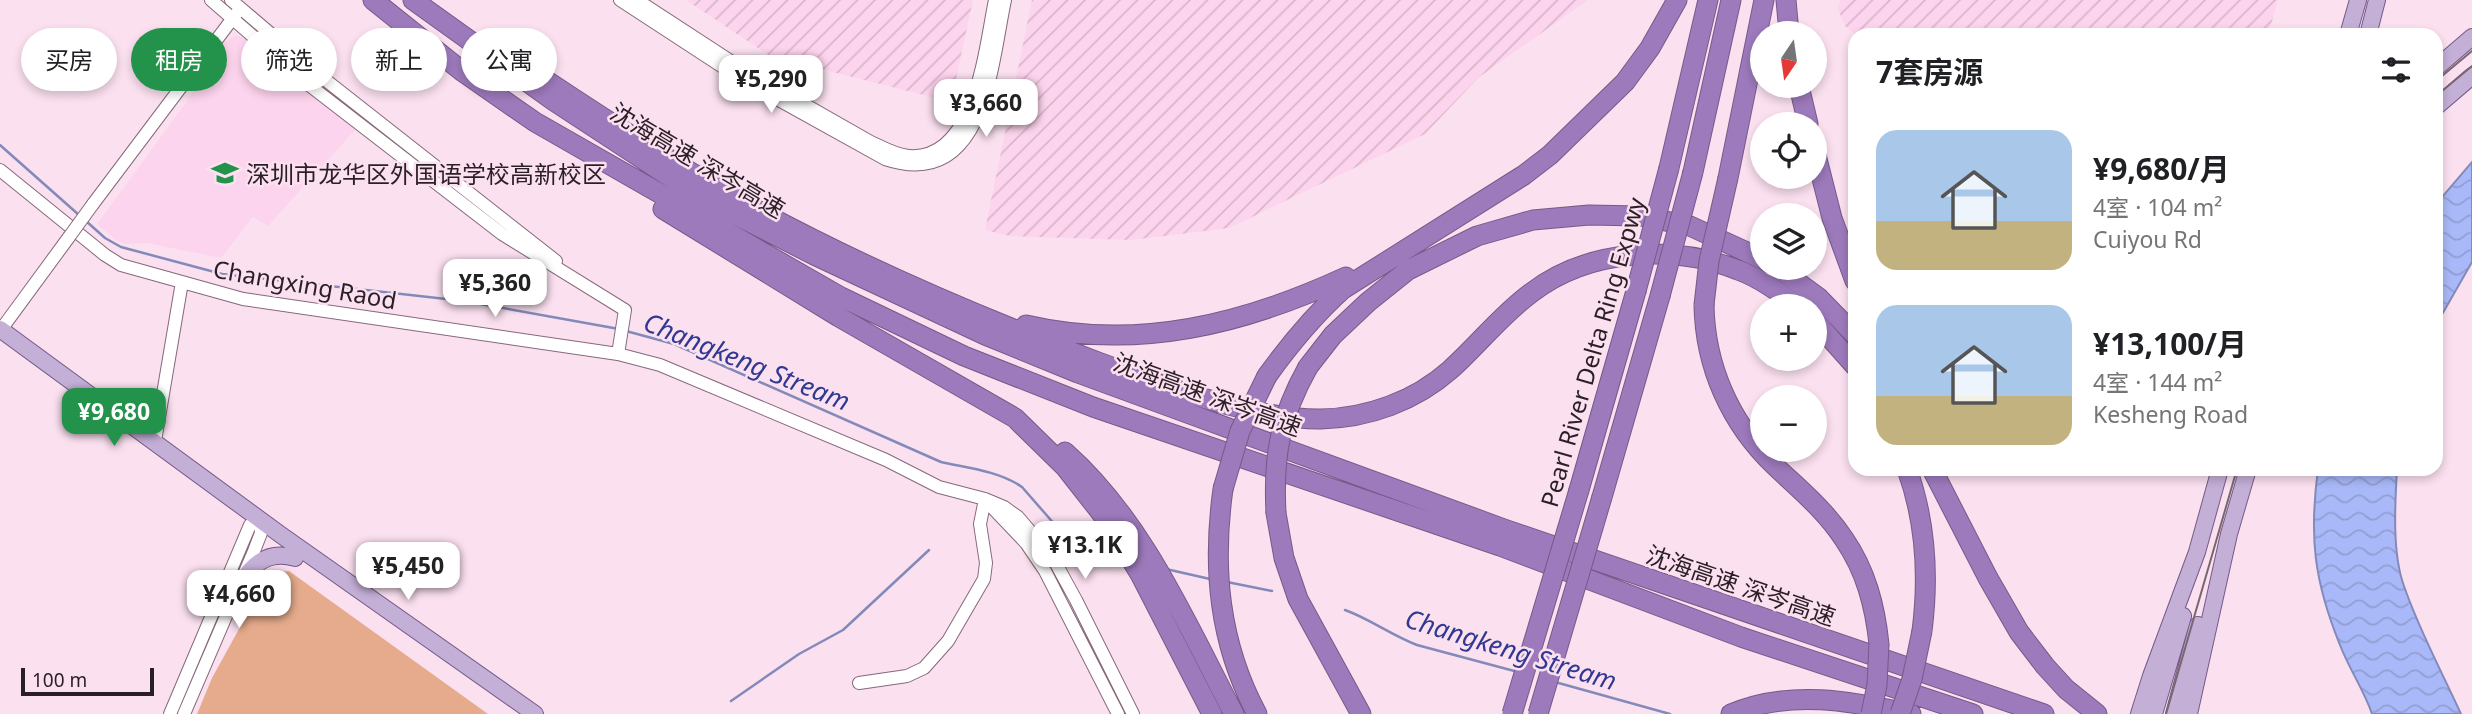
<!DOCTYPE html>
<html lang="zh">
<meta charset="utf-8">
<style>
:root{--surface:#fff;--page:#f6f6f6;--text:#202124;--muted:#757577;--accent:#23924b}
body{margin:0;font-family:"Noto Sans","Noto Sans SC",sans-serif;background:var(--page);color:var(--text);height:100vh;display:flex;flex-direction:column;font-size:26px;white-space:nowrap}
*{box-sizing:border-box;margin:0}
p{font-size:23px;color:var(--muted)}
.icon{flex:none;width:38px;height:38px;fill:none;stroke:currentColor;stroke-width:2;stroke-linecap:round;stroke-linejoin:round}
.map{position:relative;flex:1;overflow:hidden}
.details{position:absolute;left:1848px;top:28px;width:595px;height:448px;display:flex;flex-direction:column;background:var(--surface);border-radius:21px;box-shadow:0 4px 10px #0003}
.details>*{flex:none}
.hud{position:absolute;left:21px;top:28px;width:665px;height:63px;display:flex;gap:14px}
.needle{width:46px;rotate:193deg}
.fabs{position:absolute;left:1750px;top:21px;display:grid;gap:14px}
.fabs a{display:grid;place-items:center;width:77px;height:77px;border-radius:50%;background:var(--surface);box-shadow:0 4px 10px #0003;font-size:35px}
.scale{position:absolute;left:21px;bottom:18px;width:133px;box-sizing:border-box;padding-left:7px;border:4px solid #2b1f26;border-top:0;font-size:19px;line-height:24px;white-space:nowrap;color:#2b1f26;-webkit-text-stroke:5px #fbe0f0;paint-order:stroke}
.price{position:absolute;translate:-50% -60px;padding:0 16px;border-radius:14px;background:#fff;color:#222;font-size:23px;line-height:46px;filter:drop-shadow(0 2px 4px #0008)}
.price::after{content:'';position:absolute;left:50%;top:42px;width:21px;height:16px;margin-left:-10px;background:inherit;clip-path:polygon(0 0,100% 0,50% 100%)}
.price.selected{background:var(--accent);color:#fff}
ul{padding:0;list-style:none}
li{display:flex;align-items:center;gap:21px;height:175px;padding:0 28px}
li span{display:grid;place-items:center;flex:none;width:196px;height:140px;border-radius:21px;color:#555}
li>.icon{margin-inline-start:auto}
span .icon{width:84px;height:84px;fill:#fffc;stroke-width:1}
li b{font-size:30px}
h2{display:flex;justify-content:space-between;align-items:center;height:84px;padding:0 28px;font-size:30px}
.pill{padding:0 24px;border-radius:32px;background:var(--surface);box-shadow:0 4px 10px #0003;font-size:24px;line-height:63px}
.pill.selected{background:var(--accent);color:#fff}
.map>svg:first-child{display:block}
.built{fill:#fdd4ed}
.industrial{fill:url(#industrial-furrows)}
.park{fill:#e5ab8c}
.water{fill:url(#water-waves);stroke:#838ab9;stroke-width:2}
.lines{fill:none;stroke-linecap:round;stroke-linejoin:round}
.stream{stroke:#838ab9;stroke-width:2.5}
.minor-casing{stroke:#86687a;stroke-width:14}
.major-casing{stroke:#755a88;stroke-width:18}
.highway-casing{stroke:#755a88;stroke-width:21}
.minor{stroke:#fff;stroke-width:12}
.major{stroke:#c4afd7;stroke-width:16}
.highway{stroke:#9d7abc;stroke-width:19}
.tram{stroke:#786670;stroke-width:2}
.minor-bridge-casing{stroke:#86687a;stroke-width:14;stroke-linecap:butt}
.highway-bridge-casing{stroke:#755a88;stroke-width:21;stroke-linecap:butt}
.minor-bridge{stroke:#fff;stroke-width:12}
.highway-bridge{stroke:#9d7abc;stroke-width:19}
.labels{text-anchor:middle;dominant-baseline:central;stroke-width:5;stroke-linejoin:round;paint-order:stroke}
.street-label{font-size:24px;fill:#2b1f26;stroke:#fbe0f0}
.poi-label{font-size:24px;fill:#2b1f26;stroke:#fbe0f0;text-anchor:start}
.water-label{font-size:26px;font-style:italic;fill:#313892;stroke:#fbe0f0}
</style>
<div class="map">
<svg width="2472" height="714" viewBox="0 0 2472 714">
<defs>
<pattern id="industrial-furrows" width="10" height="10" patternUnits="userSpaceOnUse" patternTransform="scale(1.75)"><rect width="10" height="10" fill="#fdd4ed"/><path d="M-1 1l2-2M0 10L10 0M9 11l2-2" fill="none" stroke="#d9b6cb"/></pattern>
<pattern id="water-waves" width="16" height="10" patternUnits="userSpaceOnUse" patternTransform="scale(1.75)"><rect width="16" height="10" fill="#a9b8f8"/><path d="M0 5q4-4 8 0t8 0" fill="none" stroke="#929ed4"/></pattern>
</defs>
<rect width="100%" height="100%" fill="#fbe0f0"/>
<path class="built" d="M235,36L243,37L356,129L268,226L253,217L221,258L147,243L126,244L116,240L97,224L185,104L222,43Z"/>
<path class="industrial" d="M686,0H973L951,102L770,56Z
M1032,0H1588L1479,77L1425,134L1229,228L1131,240L1010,236L985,230Z
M1840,0H2278L2268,35H1856L1845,26L1838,9Z"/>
<path class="park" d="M289,571L488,714H197L212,678L239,629L261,574Z"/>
<path class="water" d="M2472,162V262L2436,325V204Z
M2318,469H2397C2395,503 2392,554 2404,586C2419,630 2442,672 2461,714H2372C2364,690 2349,669 2340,645C2314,581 2309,537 2318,469Z"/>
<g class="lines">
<path class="stream" d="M0,145L79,215
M86,221L105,238L121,247L222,274L464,301L619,329
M626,331L674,344L941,462C968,468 999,471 1022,487L1070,542C1089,557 1097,551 1119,554
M1166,569L1210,579
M1227,582L1272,591
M1345,610C1370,619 1391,635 1417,645L1518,672
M1555,682L1670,714
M731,701L799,654L843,630L929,550"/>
<defs>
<path id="minor" d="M211,0L309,85L502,234L625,310L618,354
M231,0L318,74L556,261
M620,0L741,79L885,159C985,192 991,66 1005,0
M637,0L746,71L869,141C882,147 895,155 909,156C976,161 985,47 995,0
M0,170L105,255L121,265L243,299L618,354L660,365L886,460L939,487L985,499L1004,507L1018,517L1053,558L1076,600L1133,714
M93,204L236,14
M0,331L69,237
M155,441L182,282
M987,502L1026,543L1045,571L1118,714
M859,683L907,676L924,668L948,641L984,579L986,563L980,524L985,499
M170,714L250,525L260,519L261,533L254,551L184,714"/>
<path id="major" d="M2348,35L2358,0
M2368,35L2377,0
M2436,68L2472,37
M2436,107L2472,76
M0,329L281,535L535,714
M241,583C253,563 270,550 295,558
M2139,714L2151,676L2197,552L2220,469
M2154,714L2183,616
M2174,714L2198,625
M2189,714L2229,534L2248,469"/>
<path id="highway" d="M373,0L463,72L535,122L841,297L964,356L1093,407L1500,546L1741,637L1973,714
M413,0L554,101L673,179L728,211L814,255L985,335L1078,373L1504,529L2044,714
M1786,0L1789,33
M544,79C610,123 677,166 746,204C859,266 978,317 1098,362C1160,385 1256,420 1321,419C1368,418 1415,401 1450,370C1478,345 1501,315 1531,293C1588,249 1672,244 1738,270C1760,278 1779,292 1797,306
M1799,86L1808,124
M1815,151L1832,218L1855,281
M1669,168L1708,0
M1693,172L1731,0
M1728,178L1764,0
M663,209L839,317L1015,418L1065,467L1109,523L1140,574L1212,714
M1778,268L1819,298L1855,335
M1704,305C1705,366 1730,423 1775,466C1799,489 1825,510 1844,539C1866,571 1875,606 1879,644
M1815,321L1855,366
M1026,325C1138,351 1244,324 1346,277
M1308,367L1333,335L1368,302L1408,270L1477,236L1533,220L1589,215L1641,216L1690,226L1762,259
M1267,376C1290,344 1313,316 1343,289L1524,175L1550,155L1625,82L1650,48L1677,0
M1065,452C1143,521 1186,623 1234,714
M1907,469C1926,522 1929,576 1922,631
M1932,469L1988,578L2019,632L2045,666L2066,689L2097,714
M1223,489C1212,568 1219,643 1257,714
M1579,490L1636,291
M1602,497L1660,296
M1276,513L1284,558L1298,599L1361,714
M1731,714C1790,689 1851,701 1911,714"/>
</defs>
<use href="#minor" class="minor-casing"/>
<use href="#major" class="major-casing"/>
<use href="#highway" class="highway-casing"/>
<use href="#minor" class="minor"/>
<use href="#major" class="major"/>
<use href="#highway" class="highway"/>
<path class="tram" d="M2436,81L2472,51
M2436,96L2472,66
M2166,714L2237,469"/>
<defs>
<path id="minor-bridge" d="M69,237L93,204"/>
<path id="highway-bridge" d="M1636,291L1669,168
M1660,296L1693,172
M1704,305L1709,261L1728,178
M1223,489L1240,431L1267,376
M1276,513C1273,455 1280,417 1308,367
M1512,714L1579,490
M1538,714L1602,497
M1871,714L1877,685L1879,644
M1900,714L1912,679L1922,631"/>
</defs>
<use href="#minor-bridge" class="minor-bridge-casing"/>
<use href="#highway-bridge" class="highway-bridge-casing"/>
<use href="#minor-bridge" class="minor-bridge"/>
<use href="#highway-bridge" class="highway-bridge"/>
</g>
<defs>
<symbol id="school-bare" viewBox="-9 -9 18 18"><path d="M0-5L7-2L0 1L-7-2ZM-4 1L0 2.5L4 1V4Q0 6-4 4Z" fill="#23924b" stroke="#fbe0f0" stroke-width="2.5" paint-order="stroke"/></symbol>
</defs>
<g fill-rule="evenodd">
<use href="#school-bare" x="206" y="154" width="38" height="38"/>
</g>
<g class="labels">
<g class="street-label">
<text transform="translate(698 160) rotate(31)">沈海高速 深岑高速</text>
<text transform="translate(305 284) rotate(10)">Changxing Raod</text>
<text transform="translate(1592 352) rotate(-74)">Pearl River Delta Ring Expwy</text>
<text transform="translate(1208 394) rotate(20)">沈海高速 深岑高速</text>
<text transform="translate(1741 585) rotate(19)">沈海高速 深岑高速</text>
</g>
<g class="poi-label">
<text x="246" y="173">深圳市龙华区外国语学校高新校区</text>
</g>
<g class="water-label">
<text transform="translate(747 361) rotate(22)">Changkeng Stream</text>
<text transform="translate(1511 649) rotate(17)">Changkeng Stream</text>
</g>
</g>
</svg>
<div class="fabs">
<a><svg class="needle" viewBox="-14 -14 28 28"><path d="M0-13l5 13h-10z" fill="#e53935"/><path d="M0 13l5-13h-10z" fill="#757577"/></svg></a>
<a><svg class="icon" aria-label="locate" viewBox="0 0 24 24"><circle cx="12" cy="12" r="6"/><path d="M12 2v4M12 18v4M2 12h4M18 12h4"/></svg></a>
<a><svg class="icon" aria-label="layers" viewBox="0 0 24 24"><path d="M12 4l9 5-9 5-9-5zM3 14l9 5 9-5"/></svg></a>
<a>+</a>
<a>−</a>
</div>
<div class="scale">100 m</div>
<b class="price" style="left:771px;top:115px">¥5,290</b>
<b class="price" style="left:986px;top:139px">¥3,660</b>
<b class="price" style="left:495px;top:319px">¥5,360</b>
<b class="price selected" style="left:114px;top:448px">¥9,680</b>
<b class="price" style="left:1085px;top:581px">¥13.1K</b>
<b class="price" style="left:408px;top:602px">¥5,450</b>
<b class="price" style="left:239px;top:630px">¥4,660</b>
<div class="hud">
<a class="pill">买房</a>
<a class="pill selected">租房</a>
<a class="pill">筛选</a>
<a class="pill">新上</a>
<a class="pill">公寓</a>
</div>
<section class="details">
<h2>7套房源<svg class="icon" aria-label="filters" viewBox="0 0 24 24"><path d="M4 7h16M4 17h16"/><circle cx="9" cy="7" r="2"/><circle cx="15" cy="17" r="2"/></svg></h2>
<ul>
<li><span style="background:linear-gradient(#a9c7e8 65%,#c2b280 0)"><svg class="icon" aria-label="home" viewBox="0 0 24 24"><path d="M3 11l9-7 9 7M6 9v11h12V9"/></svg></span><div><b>¥9,680/月</b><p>4室 · 104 m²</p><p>Cuiyou Rd</p></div></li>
<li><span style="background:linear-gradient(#a9c7e8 65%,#c2b280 0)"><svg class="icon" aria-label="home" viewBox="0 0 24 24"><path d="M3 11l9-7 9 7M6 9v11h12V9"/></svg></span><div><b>¥13,100/月</b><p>4室 · 144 m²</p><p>Kesheng Road</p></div></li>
</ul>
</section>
</div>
